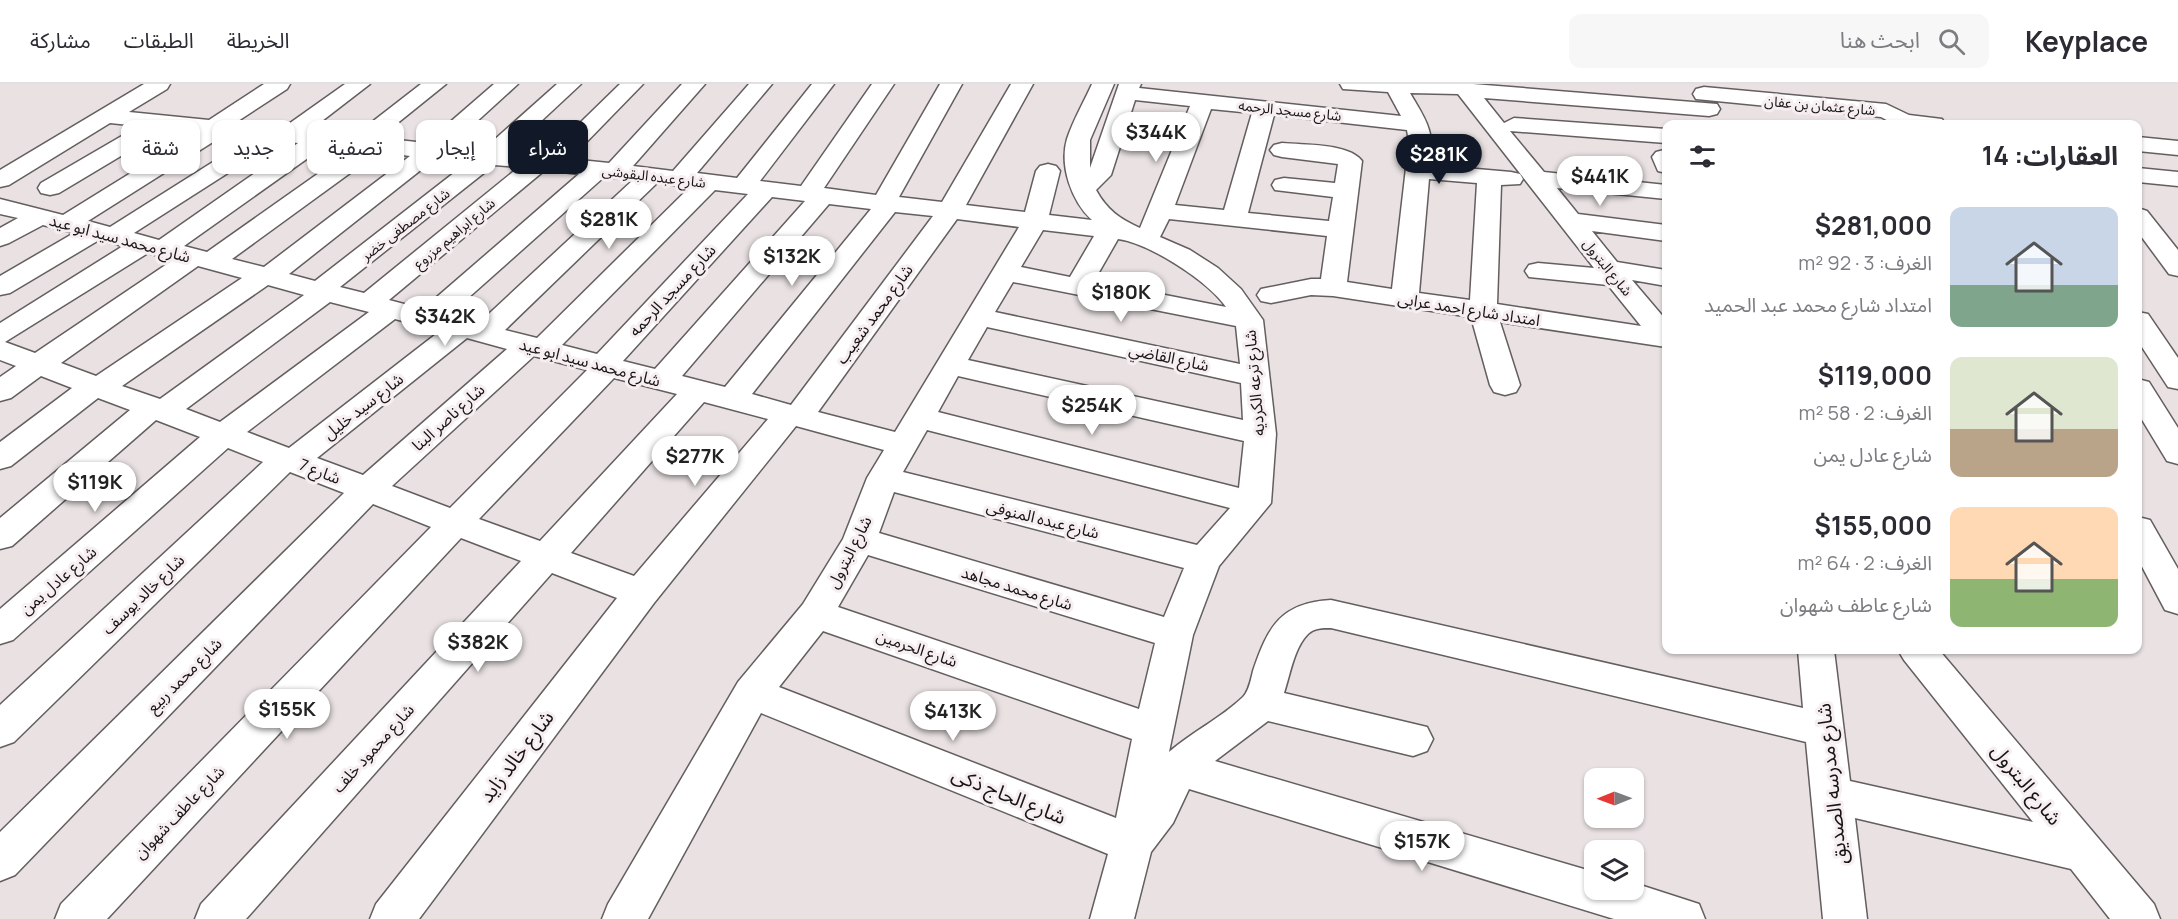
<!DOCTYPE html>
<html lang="ar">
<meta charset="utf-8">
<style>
:root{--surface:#fff;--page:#f7f7f7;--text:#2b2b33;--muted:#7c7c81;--line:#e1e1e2;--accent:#111827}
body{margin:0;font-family:Manrope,"Noto Sans Arabic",sans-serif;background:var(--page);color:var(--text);direction:rtl;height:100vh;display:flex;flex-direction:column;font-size:22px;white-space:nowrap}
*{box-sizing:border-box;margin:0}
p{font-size:20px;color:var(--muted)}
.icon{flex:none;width:33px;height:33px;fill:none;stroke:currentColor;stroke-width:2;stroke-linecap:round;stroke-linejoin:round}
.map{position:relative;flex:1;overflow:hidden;direction:ltr}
.details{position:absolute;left:1662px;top:36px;width:480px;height:534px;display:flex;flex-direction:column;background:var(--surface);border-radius:12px;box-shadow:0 2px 4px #0004;direction:rtl}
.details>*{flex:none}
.guide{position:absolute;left:18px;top:36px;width:570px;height:54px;direction:rtl;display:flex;gap:12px}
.needle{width:39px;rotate:269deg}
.tools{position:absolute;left:1584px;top:684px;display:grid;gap:12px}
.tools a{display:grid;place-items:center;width:60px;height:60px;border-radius:12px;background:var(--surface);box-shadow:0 2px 4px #0004;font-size:30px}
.price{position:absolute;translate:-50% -51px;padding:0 14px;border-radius:21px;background:#fff;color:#222;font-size:20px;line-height:39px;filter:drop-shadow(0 2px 3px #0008)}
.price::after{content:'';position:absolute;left:50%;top:36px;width:18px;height:14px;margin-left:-9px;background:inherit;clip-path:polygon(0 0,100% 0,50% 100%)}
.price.current{background:var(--accent);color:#fff}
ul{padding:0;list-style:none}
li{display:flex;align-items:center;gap:18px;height:150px;padding:0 24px}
li span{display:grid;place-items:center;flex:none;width:168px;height:120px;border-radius:12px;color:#555}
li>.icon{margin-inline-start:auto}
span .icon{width:72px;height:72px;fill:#fffc;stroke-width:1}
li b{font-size:26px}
h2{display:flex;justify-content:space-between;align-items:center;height:72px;padding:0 24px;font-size:26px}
.chip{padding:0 21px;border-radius:12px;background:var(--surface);box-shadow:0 2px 4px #0004;font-size:21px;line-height:54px}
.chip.current{background:var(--accent);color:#fff}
header{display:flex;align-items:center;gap:36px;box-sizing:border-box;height:84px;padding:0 30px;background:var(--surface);border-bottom:2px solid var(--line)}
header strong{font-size:28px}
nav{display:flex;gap:33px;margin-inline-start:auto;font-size:21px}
.search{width:420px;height:54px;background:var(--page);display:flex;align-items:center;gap:15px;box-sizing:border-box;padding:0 21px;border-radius:12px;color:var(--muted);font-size:22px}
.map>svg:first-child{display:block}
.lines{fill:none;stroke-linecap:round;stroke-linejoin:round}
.minor-casing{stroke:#645e5f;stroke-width:3}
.minor{fill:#fff;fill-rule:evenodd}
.labels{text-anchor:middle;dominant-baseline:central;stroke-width:6;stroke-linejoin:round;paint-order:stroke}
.far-street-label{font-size:14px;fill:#171415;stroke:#f6eef0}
.street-label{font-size:16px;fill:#171415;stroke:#f6eef0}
.near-street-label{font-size:20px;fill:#171415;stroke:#f6eef0}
</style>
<header>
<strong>Keyplace</strong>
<div class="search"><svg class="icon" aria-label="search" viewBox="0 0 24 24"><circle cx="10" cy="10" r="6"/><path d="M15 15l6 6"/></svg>ابحث هنا</div>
<nav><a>الخريطة</a><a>الطبقات</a><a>مشاركة</a></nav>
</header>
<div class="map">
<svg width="2178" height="835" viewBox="0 0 2178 835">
<rect width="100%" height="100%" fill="#e9e1e2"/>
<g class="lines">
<defs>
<path id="minor" d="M144,0H170L167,5L129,28L209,36L264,0H290L287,5L235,39L283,44L345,0H370L309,47L354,52L421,0H446L379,54L426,59L494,0H518L450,62L484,65L557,0H581L508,68L546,72L620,0H643L570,75L609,79L682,0H705L633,82L673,87L749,0H772L697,89L737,94L812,0H834L760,97L801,102L872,0H894L824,104L876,111L940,0H962L899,113L942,118L1011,0H1033L966,121L1025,128L1036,87L1040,82L1048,80L1056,82L1060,87L1049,131L1092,136C1072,118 1059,82 1067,55C1073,36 1084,18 1092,0H1114L1090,56V84L1119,0H1141L1139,4L1401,32L1388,8L1343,5L1340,0H1473L1717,20L1720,25L1717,30L1709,32L1484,14L1504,39L1514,34L1666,45V59L1510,47L1544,88L1666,101V115L1557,104L1578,130L1666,141V157L1592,147L1617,178L1666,186V202L1632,196L1666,236V263L1500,238L1520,301L1516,308L1505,311L1494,308L1490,301L1471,233L1333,212L1311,211L1271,219L1261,217L1257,211L1261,205L1311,195H1321L1327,152L1169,135L1160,153L1190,166L1218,184L1241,205L1263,236L1276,350L1271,419L1219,482L1193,551L1169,668C1192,648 1221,634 1243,613C1249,607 1251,595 1253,587C1268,542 1281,519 1331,516L1803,624L1798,566H1834L1850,697L2033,738L1904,576L1898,566H1939L2154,820L2160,835H2110L2071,785L1855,734L1867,835H1823L1806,658L1331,544C1323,544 1314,544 1308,550C1294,564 1290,591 1284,609L1427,643L1433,655L1427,667L1413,672L1268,637L1215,677L1594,788V806H1634V799L1699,820L1705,835H1614L1189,705L1173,739L1151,768L1134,835H1090L1108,770L761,629L648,835H602L608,820L738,598L803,520L843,455L867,394L884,366L796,342L654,519L419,835H370L376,820L617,514L552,489L246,835H195L201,820L521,477L461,454L107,835H55L61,820L431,443L373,420L15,791L0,797V748L344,409L290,388L14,658L0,663V621L263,378L228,364L13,556L0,560V525L200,353L156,336L12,462L0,465V434L130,326L98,314L11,382L0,385V358L72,304L41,292L11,314L0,317V293L16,282L0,276V239L123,162L99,156L10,209L0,211V192L74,149L43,141L9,159L0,162V144L18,134L0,130V115L63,131L197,48L166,45L59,109L50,111L41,109L38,104L41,99L139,42L110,39L9,101L0,103V86ZM1410,9L1458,10L1594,184L1538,179L1529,181L1525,187L1529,193L1608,201L1641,242L1497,220L1501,101L1520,100L1523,95L1520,90L1511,88L1431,81C1434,46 1427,38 1410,9ZM1135,16L1190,22L1140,144C1120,135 1107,126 1096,106L1111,91ZM1211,25L1252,29L1224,126L1175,121ZM1274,31L1407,46L1409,58L1392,205L1347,198L1362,77C1349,59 1303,61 1282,59L1274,61L1270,66L1274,71L1282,73L1338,80L1335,99L1284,94L1275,96L1272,101L1275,106L1333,113L1329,137L1248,129ZM224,51L251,54L110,143L88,137ZM278,57L298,59L159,156L134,149ZM325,62L353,65L207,168L184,162ZM379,68L410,72L264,183L232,175ZM436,74L468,78L315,197L289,190ZM494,81L519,83L364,209L340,203ZM545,86L579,90L423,225L389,216ZM604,93L633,96L479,239L449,231ZM1429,95L1477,99L1470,216L1419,209ZM657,99L690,103L537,254L505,246ZM715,106L748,110L597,270L562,261ZM772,113L805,117L655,285L623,277ZM829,120L871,125L725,303L682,292ZM895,128L933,132L791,321L752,310ZM957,135L1019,143L895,348L818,328ZM1043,146L1094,152L1070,193L1021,183ZM1118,155C1149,159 1208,197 1226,223L1094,197ZM148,169L173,176L35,269L5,258ZM198,182L242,194L96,292L61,279ZM1013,198L1236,242L1240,280L995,228ZM268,201L304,211L160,315L122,302ZM330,218L369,228L220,338L186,325ZM395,235L440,247L289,364L247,348ZM987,243L1241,299L1243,336L968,276ZM467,254L507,265L363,391L317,374ZM534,272L587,286L450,424L392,402ZM958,292L1244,357L1239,404L938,328ZM614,294L677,310L540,457L479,435ZM704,318L768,335L634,492L571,469ZM927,346L1230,424L1197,461L903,388ZM894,408L1184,484L1164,533L879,449ZM868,471L1155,559L1139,625L838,523ZM823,547L1132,655L1116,734L779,603Z
M1704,3L1886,20L1909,31L1942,35L1945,40H1894L1881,33L1696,15L1693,10L1696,5Z
M2138,53L2178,57V71L2138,67Z
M1664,66L1666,67V89L1658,87L1652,73L1656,68Z
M2138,84L2178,88V102L2138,98Z
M2138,124L2147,127L2178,166V192L2169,190L2138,148Z
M2138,228L2148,230L2178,274V305L2168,303L2138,257Z
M2138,295L2149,298L2178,344V380L2167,377L2138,329Z
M2138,433L2150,436L2178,485V530L2165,526L2138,475Z"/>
</defs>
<use href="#minor" class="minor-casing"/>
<use href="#minor" class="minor"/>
</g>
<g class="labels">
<g class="far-street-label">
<text transform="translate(1820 21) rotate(5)">شارع عثمان بن عفان</text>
<text transform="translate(1290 26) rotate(6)">شارع مسجد الرحمه</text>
<text transform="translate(654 92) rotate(7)">شارع عبده البقوشى</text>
<text transform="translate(405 140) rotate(-38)">شارع مصطفى خضر</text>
<text transform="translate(454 149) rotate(-40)">شارع ابراهيم مزروع</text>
<text transform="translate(1608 183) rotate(51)">شارع البترول</text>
</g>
<g class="street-label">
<text transform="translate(120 154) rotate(15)">شارع محمد سيد ابو عيد</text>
<text transform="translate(672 206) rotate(-47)">شارع مسجد الرحمه</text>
<text transform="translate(1469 225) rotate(9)">امتداد شارع احمد عرابى</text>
<text transform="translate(874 230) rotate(-54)">شارع محمد شعيب</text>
<text transform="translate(1169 273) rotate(12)">شارع القاضي</text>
<text transform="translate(590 278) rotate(15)">شارع محمد سيد ابو عيد</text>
<text transform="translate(1254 299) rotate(-95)">شارع ترعه الكرديه</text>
<text transform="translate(363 322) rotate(-38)">شارع سيد خليل</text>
<text transform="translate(448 333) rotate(-42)">شارع ناصر البنا</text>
<text transform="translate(320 387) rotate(21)">شارع 7</text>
<text transform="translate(1043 435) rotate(14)">شارع عبده المنوفى</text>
<text transform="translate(849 468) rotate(-63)">شارع البترول</text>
<text transform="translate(58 496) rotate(-41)">شارع عادل يمن</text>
<text transform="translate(1017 504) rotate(17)">شارع محمد مجاهد</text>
<text transform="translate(143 510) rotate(-44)">شارع خالد يوسف</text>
<text transform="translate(917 564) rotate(19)">شارع الحرمين</text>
<text transform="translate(184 591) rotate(-45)">شارع محمد ربيع</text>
<text transform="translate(373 664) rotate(-48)">شارع محمود خلف</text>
<text transform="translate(179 728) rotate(-46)">شارع عاطف شهوان</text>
</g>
<g class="near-street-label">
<text transform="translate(516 672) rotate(-53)">شارع خالد زايد</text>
<text transform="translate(1831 700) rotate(-96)">شارع مدرسه الصديق</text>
<text transform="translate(2027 700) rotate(51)">شارع البترول</text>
<text transform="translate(1009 711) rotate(22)">شارع الحاج ذكى</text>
</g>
</g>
</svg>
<div class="tools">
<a><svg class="needle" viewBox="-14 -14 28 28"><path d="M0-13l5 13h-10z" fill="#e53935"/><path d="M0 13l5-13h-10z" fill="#7c7c81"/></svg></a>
<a><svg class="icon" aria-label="layers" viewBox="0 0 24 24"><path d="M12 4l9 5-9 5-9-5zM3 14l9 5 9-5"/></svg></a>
</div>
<b class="price" style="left:1156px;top:79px">$344K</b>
<b class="price current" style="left:1439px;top:101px">$281K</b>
<b class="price" style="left:1600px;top:123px">$441K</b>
<b class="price" style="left:609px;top:166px">$281K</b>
<b class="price" style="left:792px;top:203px">$132K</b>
<b class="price" style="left:1121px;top:239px">$180K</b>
<b class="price" style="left:445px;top:263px">$342K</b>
<b class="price" style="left:1092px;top:352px">$254K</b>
<b class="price" style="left:695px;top:403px">$277K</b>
<b class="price" style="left:95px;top:429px">$119K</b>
<b class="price" style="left:478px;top:589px">$382K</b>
<b class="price" style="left:287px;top:656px">$155K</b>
<b class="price" style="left:953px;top:658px">$413K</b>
<b class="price" style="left:1422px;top:788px">$157K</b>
<div class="guide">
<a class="chip current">شراء</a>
<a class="chip">إيجار</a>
<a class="chip">تصفية</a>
<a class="chip">جديد</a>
<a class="chip">شقة</a>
</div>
<section class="details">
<h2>العقارات: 14<svg class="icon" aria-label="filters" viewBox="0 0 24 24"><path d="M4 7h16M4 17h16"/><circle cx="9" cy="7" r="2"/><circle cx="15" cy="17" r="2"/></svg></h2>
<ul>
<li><span style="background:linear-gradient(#c9d6e8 65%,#7fa58c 0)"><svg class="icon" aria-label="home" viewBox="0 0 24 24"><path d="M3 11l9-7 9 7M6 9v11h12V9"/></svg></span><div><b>$281,000</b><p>الغرف: 3 · 92 m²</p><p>امتداد شارع محمد عبد الحميد</p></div></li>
<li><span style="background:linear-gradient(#dfe7d0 60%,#b9a48a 0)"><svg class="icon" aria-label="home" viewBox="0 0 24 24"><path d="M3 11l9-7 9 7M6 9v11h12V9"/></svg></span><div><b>$119,000</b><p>الغرف: 2 · 58 m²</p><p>شارع عادل يمن</p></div></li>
<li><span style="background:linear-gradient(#ffd9b3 60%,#8fb573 0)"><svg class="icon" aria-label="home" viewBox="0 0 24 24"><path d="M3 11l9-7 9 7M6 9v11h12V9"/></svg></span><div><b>$155,000</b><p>الغرف: 2 · 64 m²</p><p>شارع عاطف شهوان</p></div></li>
</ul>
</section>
</div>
